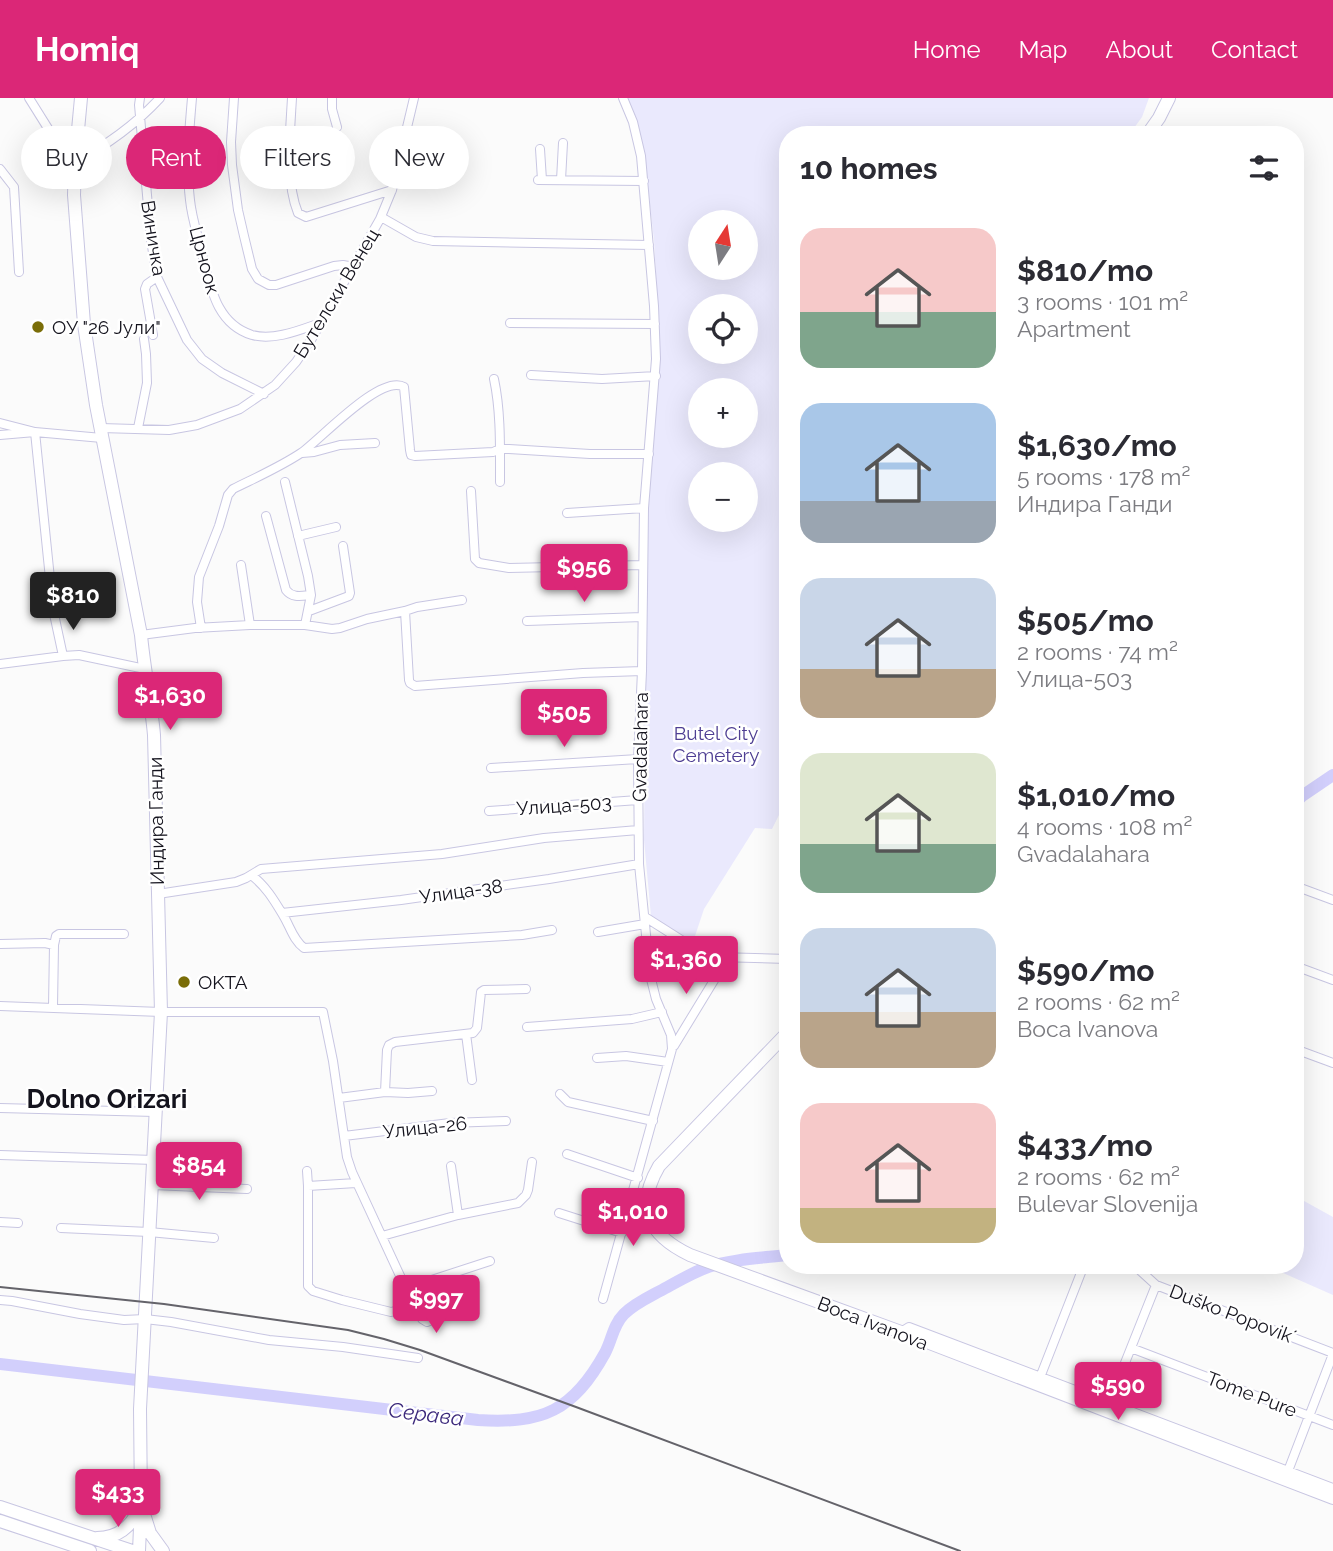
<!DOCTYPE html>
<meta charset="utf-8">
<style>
:root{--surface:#fff;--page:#f2f2f3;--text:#2b2b33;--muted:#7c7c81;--accent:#db2777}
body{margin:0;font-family:Raleway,sans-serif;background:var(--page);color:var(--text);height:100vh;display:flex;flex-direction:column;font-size:26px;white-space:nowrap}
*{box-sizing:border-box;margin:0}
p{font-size:23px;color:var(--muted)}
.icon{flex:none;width:38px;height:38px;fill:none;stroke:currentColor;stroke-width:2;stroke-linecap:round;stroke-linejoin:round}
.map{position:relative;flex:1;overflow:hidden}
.side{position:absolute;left:779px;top:28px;width:525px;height:1148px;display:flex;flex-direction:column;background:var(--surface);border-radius:28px;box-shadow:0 7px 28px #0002}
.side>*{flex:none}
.hud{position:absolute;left:21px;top:28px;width:653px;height:63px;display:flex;gap:14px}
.needle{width:46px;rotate:12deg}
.controls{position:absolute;left:688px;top:112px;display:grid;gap:14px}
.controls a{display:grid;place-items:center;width:70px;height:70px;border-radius:50%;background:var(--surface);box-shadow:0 7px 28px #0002;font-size:35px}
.price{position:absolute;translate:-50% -60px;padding:0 16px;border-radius:7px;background:var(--accent);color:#fff;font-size:23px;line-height:46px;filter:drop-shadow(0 2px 4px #0008)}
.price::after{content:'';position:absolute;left:50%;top:42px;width:21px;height:16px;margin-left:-10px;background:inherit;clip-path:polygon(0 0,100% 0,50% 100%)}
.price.selected{background:#222;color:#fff}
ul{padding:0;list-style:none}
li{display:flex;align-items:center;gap:21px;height:175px;padding:0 21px}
li span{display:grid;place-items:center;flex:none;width:196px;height:140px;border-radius:21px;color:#555}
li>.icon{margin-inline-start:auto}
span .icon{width:84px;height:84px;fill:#fffc;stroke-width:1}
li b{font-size:30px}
h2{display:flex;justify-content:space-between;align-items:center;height:84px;padding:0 21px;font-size:30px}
.pill{padding:0 24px;border-radius:32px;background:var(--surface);box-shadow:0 7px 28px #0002;font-size:24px;line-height:63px}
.pill.selected{background:var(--accent);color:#fff}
header{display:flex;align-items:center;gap:42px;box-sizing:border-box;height:98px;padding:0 35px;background:var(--accent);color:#fff}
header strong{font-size:33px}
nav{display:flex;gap:38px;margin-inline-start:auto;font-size:24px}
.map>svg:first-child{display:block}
.green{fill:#eae9fd;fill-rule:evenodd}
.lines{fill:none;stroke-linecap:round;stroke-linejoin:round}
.river{stroke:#d2cffc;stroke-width:12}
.street-casing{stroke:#c8c6e2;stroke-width:10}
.secondary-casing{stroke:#c8c6e2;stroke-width:14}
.street{stroke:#fff;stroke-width:8}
.secondary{stroke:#fff;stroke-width:12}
.rail{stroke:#64636a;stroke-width:2}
.poi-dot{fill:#7a6d08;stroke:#fff;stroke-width:2.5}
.labels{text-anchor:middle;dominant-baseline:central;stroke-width:5;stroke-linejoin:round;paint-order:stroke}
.street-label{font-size:19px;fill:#14131d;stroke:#fff}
.poi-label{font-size:19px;fill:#14131d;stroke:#fff;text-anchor:start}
.park-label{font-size:19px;fill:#4e3e93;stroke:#fff}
.water-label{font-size:21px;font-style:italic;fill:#3c297c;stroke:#fff}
.district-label{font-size:26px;font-weight:bold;fill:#14131d;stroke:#fff}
</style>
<header>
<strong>Homiq</strong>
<nav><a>Home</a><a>Map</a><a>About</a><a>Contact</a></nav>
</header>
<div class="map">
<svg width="1333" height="1453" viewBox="0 0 1333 1453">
<rect width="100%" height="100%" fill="#fbfbfb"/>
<path class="green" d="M625,0H1149L1142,19L1129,37H788L787,701L772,731L755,730L704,811L693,844L651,818L644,742L647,393L660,255L654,142L644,57ZM700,124H746V170H700ZM700,208H746V254H700ZM700,292H746V338H700ZM700,376H746V422H700Z
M1295,1098L1333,1119V1197L1265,1167H1295Z"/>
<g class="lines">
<path class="river" d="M1295,705L1302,698L1333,677
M0,1266L478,1322C543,1326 573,1313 605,1255C612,1242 613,1227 624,1216C634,1206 647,1200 660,1193C675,1185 691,1175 708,1169C733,1161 761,1160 788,1157"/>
<defs>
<path id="street" d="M29,0L49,32L75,64C107,47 135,27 160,0
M140,0L139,7L151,142L157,179L187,242L202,261L222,275L264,296
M192,0C189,34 186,68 190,102C192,122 199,141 203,160C211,191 217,226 252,237C274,243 300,232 320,225
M234,0L231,44L232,67L238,112L244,138L252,171L258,181L269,187H276L334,168L343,167L354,169
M292,0C290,35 285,83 298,115L306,119L392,92
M332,0V11L337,29
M540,51L542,82
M0,71L14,89L19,174
M538,82L644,83
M561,82L563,45
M381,119L416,139L433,143L649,147
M510,225L655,226
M153,237L145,191L147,186L157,179
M531,277L602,281L656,278
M494,281C501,314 500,350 500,384
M0,325L35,334L52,500
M101,330L169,332L197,327L240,311L275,287L296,264L311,242L380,121L392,92L414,0
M138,330L147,285L146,256L144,241
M0,337L35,334L102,340
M302,355L314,354L340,347L375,345
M285,384L308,478L311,497L305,527
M471,393L475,461L479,465L509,470L643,467
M567,415L644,410
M266,418L286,492C292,500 301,498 311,497
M298,438L336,429
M241,467L250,527
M309,513L349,498L350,495L343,448
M405,513L409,582L410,585L415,588L583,575L642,573
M54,516L63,558
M527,523L642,519
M201,530L197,504L199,479L219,428L228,397L233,391C255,380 280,369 301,355C320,342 381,275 404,289L410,352L411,357L415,358L493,354L500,351H509L590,356H649
M141,537L195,530L250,527H305L332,531L340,530L367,521L405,513L417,509L462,502
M0,566L63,558L79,557L145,571
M491,670L638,661
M489,713L638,702
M251,777C265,787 274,802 283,817C290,828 293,842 304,850L522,837L552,832
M1295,788L1333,802
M158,796L236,784L246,780L261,771L442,756L544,740L638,732
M282,815L401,802L549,781L639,766
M645,819L697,852L717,859L788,861
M598,834L645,826
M0,846L45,845L54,847L56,838L59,836H124
M1295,868L1333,882
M0,908L161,914H323L333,963L347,1059L352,1074L414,1208L422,1221L427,1224C438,1220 454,1206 465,1199
M53,909L54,847
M527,929L632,921L662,914
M466,936L472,982
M674,948L727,861
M1295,951L1333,965
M597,960L626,958L668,964
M385,994L387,952L389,947L395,944L473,935L477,930L481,894L484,892L526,891
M560,996L568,1004L653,1023
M339,1000L385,994L408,995L432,993
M0,1010L155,1014
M344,1038L450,1025L506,1023
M567,1056L638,1080
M0,1057L154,1062
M451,1068L458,1117
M307,1073L308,1088V1188L313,1193L342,1202L391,1214L414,1208
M152,1087L247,1091
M308,1088L356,1085
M559,1115L622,1135
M0,1124L18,1125
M61,1130L149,1134L214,1140
M382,1138L458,1117L518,1105L526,1097L528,1092L532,1064
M1134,1167L1156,1187L1333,1255
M407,1190L490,1163
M603,1201L672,951L671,937L656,901L650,877L639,766L638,661L642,573L644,410L656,261L654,208L641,58L633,24L623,0
M0,1202L12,1203L80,1216L124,1222L145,1221L171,1224L269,1242L343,1249L418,1260
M901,1234L909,1229L1333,1390
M1131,1250L1333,1327
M1039,1282L1084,1167
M1109,1305L1156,1187
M1288,1373L1333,1256"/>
<path id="secondary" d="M81,0L75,64L74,97L84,226L96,307L141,537C144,570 151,603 154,637L161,914L140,1311L141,1406L139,1453
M1147,37L1159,20L1169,0
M788,934L659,1068C635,1109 648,1137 690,1157L901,1234L1333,1400
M0,1409L132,1453
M144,1416L150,1435L163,1453
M0,1423L90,1453
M97,1440C117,1440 131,1429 139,1411"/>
</defs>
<use href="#street" class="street-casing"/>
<use href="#secondary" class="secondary-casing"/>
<use href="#street" class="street"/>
<use href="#secondary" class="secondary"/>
<path class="rail" d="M0,1189L164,1206L348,1232L384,1241L420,1252L576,1309L960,1453"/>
</g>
<g class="poi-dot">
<circle cx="38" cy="229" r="7"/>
<circle cx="184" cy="884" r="7"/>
</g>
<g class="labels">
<g class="street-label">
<text transform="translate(154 140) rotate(81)">Виничка</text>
<text transform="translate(205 162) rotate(75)">Црноок</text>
<text transform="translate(336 195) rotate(-59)">Бутелски Венец</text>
<text transform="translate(640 649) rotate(-89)">Gvadalahara</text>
<text transform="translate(564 707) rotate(-4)">Улица-503</text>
<text transform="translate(156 723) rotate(-91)">Индира Ганди</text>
<text transform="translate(461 793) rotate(-8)">Улица-38</text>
<text transform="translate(425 1029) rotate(-6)">Улица-26</text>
<text transform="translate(1231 1215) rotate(21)">Duško Popoviḱ</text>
<text transform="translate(873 1225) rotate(21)">Boca Ivanova</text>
<text transform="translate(1252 1296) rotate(21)">Tome Pure</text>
</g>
<g class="poi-label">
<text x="52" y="229">ОУ "26 Јули"</text>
<text x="198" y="884">OKTA</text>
</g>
<g class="park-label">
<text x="716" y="635">Butel City<tspan x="716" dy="22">Cemetery</tspan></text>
</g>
<g class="water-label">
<text transform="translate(426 1316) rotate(7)">Серава</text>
</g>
<g class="district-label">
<text x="107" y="1001">Dolno Orizari</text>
</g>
</g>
</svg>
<div class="controls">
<a><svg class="needle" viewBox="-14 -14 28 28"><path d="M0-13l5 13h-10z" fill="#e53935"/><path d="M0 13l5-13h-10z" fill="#7c7c81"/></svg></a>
<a><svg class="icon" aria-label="locate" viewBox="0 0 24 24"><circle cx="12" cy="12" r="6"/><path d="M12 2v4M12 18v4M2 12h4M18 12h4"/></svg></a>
<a>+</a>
<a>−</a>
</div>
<b class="price" style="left:584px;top:506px">$956</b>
<b class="price selected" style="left:73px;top:534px">$810</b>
<b class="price" style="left:170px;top:634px">$1,630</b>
<b class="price" style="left:564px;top:651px">$505</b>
<b class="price" style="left:686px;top:898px">$1,360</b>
<b class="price" style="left:199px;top:1104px">$854</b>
<b class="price" style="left:633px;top:1150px">$1,010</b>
<b class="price" style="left:436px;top:1237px">$997</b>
<b class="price" style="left:1118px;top:1324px">$590</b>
<b class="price" style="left:118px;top:1431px">$433</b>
<div class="hud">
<a class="pill">Buy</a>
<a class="pill selected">Rent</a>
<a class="pill">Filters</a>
<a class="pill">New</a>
</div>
<section class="side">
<h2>10 homes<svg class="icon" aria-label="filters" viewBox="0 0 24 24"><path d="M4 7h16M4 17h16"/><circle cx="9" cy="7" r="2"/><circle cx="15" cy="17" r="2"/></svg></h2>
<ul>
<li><span style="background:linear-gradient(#f6c9c9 60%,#7fa58c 0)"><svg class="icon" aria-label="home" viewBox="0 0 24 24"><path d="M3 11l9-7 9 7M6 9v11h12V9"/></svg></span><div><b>$810/mo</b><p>3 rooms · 101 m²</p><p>Apartment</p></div></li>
<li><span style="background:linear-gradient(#a9c7e8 70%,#9aa5b1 0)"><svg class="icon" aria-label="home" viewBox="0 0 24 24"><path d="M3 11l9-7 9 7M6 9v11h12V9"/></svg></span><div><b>$1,630/mo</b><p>5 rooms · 178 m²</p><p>Индира Ганди</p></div></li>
<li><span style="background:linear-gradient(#c9d6e8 65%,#b9a48a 0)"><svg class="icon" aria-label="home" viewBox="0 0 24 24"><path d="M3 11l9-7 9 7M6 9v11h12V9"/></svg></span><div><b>$505/mo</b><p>2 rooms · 74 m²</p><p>Улица-503</p></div></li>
<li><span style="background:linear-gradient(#dfe7d0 65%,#7fa58c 0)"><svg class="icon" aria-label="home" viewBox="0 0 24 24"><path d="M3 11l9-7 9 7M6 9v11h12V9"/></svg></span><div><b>$1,010/mo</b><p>4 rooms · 108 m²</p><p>Gvadalahara</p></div></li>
<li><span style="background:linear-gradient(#c9d6e8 60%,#b9a48a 0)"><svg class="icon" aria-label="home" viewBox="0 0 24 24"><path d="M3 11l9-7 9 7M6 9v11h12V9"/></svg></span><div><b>$590/mo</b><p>2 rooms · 62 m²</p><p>Boca Ivanova</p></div></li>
<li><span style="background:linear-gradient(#f6c9c9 75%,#c2b280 0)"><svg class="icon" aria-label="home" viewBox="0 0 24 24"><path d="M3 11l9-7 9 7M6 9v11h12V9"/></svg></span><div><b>$433/mo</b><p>2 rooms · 62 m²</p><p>Bulevar Slovenija</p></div></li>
</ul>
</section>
</div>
